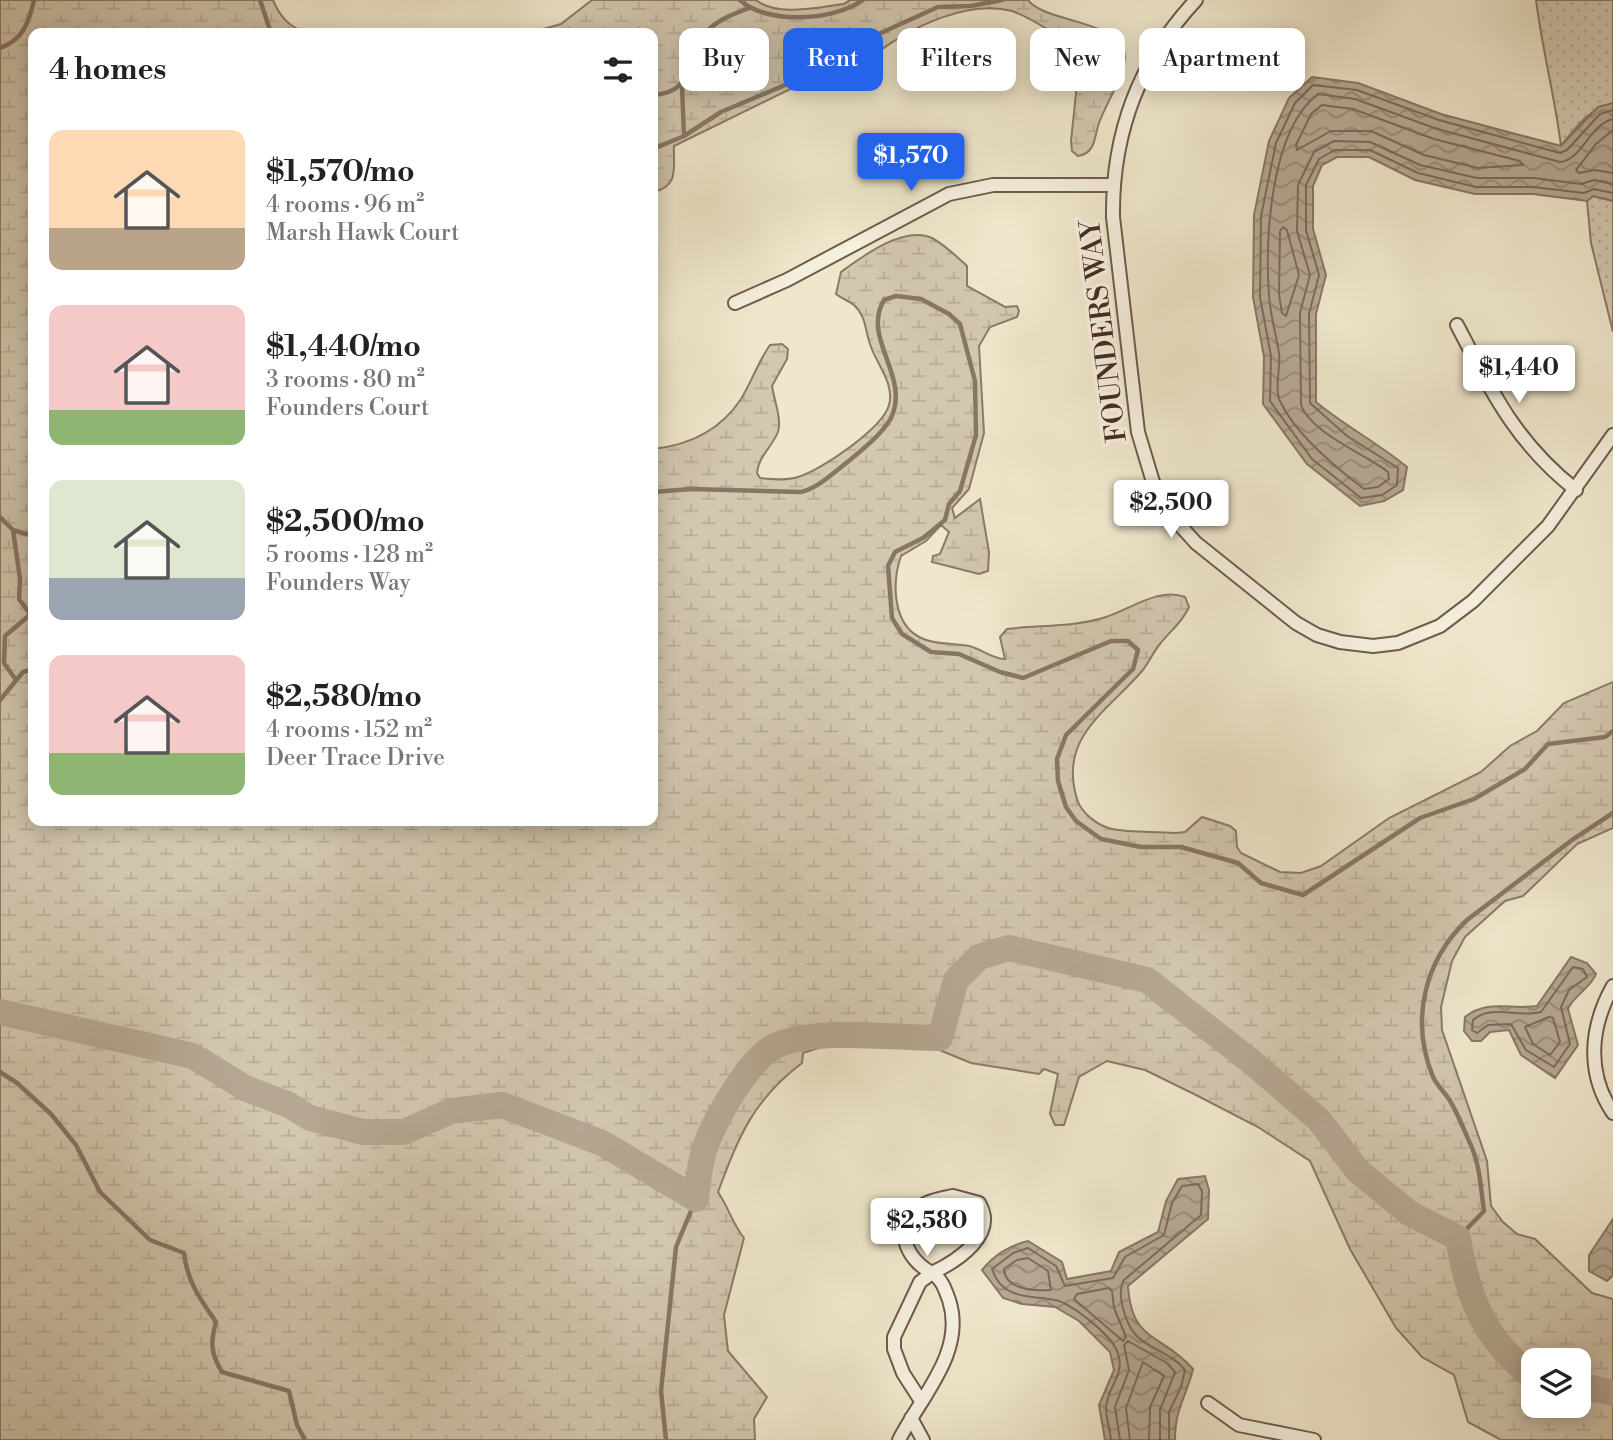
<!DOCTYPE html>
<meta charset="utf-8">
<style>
:root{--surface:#fff;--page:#f6f6f6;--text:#222;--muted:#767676;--accent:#2563eb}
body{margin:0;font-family:"Libre Bodoni",serif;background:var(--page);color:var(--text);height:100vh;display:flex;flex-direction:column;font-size:26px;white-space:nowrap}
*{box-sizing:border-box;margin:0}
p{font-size:23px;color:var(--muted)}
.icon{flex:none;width:38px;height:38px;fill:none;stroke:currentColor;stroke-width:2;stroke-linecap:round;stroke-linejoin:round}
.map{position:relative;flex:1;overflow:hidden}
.sheet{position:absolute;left:28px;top:28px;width:630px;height:798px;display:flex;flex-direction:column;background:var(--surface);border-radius:14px;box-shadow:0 4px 18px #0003}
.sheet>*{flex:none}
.guide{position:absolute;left:679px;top:28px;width:665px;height:63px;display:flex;gap:14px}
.fabs{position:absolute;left:1521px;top:1348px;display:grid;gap:14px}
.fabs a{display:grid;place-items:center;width:70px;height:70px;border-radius:14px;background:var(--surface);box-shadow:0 4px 18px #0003;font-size:35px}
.price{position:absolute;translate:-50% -60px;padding:0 16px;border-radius:7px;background:#fff;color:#222;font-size:23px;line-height:46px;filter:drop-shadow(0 2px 4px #0008)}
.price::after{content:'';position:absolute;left:50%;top:42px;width:21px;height:16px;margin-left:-10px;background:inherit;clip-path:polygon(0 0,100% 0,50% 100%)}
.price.selected{background:var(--accent);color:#fff}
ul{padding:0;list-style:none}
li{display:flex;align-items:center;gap:21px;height:175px;padding:0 21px}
li span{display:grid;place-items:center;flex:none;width:196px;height:140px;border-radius:14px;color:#555}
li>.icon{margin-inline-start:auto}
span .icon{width:84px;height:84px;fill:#fffc;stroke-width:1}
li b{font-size:30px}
h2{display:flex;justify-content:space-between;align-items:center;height:84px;padding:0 21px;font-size:30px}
.chip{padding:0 24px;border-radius:14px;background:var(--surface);box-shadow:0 4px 18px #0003;font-size:24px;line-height:63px}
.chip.selected{background:var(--accent);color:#fff}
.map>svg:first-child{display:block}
.grass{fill:url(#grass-dots);stroke:#8b7a68;stroke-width:2}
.wetland{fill:url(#wetland-marsh);stroke:#8b7a68;stroke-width:2;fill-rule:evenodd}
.water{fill:url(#water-waves);stroke:#887665;stroke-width:2}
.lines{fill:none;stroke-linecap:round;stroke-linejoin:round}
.shore{stroke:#7c6a5a;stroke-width:2}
.stream{stroke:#887665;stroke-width:4.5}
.river{stroke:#b5a792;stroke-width:26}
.street-casing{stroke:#6f5b4c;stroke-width:16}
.street{stroke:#f5efde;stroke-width:12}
.labels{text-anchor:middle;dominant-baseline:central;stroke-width:7;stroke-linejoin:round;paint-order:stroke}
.street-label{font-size:28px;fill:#442c22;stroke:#f5efde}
</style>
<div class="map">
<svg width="1613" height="1440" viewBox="0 0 1613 1440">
<defs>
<pattern id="grass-dots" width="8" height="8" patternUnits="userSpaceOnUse" patternTransform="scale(1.75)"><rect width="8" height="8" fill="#d2c7af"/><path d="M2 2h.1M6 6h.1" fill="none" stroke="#b6ab96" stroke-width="1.8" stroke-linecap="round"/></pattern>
<pattern id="wetland-marsh" width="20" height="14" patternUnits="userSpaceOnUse" patternTransform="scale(1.75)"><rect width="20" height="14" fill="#d2c7af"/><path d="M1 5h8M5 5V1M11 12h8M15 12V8" fill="none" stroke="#b6ab96"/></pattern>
<pattern id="water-waves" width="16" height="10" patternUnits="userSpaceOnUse" patternTransform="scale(1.75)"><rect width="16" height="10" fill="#b5a792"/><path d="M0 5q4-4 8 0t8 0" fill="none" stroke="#958877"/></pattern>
</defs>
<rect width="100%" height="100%" fill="#efe7cc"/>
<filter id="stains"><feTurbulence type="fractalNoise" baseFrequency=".00286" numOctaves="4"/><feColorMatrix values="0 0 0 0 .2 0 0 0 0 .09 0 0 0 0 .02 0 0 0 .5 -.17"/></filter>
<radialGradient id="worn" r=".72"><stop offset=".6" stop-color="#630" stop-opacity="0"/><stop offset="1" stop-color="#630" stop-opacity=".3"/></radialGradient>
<path class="grass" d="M1536,0H1613V103C1589,109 1576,127 1561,146C1555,97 1542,49 1536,0Z
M1593,196L1613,201V332L1591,243L1587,201Z"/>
<path class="wetland" d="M0,0H273C280,17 289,27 307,33H33V821H653V449C690,445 720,431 741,399C752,381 758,362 770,345L782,344L788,349L787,359L772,386C774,400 782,419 778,432C772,447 758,457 757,473L760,478C772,479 786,481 798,477C820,471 883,428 889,405C895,383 876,364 870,344C865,330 866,316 854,305C849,301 841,298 836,294L841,272C863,256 904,225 932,238C945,245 956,256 967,266V286L1005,307L1017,306L1019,311L1017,317L990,327L979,346L984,433L969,489L952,508L955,518L980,499L989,552L988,571L979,574L932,562L933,556L940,554L949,532L941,525L926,541L901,556C892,582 892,624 921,638C935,645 954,643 969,646C982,649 992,659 1005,659L1000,637L1007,629C1039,625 1076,627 1106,617C1131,609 1159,587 1185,597L1189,607C1182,623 1170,631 1160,644C1153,652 1149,663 1142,671C1107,712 1058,737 1077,799C1081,813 1098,826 1112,829C1132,833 1155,831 1176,833L1185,832L1202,817L1230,826L1236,831L1237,847L1241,853L1280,872L1301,873L1321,866L1389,818L1481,772L1510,746L1537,731L1564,703L1613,682V828L1577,844L1523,896L1505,901L1465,937L1452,961L1441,1007L1442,1030L1487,1161L1491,1206L1503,1222L1517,1234L1535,1239L1592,1293L1613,1299V1440H1501L1468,1422L1454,1375L1422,1357L1396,1328L1350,1249L1310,1161L1258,1127L1196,1095L1145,1070L1107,1061L1079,1077L1064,1125H1055L1050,1114L1058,1074L1044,1069L1039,1074L971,1063L937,1049L901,1048L896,1044H831L803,1053L802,1063C753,1100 739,1136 718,1192C729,1208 732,1223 744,1238L724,1315L728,1351L767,1397L754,1419L755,1440H0ZM1533,1360H1578V1405H1533Z
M592,0H756C777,17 818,7 844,4L850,0H1028C1045,24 1134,20 1124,63C1121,81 1106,104 1099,123C1094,137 1096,153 1078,156L1072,151L1071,141L1078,74L1070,65L1060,37C1045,28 1029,17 1012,11C968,0 913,26 878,52L868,80L825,72L674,146C673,166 680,187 653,192V33H529L561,24Z"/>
<path class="water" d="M1312,77L1358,83L1441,114L1561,146L1598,107L1613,103V201L1593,196L1587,201L1533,194H1475L1415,180L1369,157H1337L1322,165L1313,186V229L1326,275L1316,314V402C1345,426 1378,443 1407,467L1403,490L1384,501L1360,506L1307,464L1263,404L1264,357L1253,297L1254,215L1269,141L1289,98Z
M1571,957L1587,963L1596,974C1590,989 1575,994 1568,1009L1578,1045L1555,1078L1521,1055L1509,1030L1490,1032L1481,1041H1472L1464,1031L1465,1017C1488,999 1510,1010 1537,1006Z
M1205,1176L1209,1190L1208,1219L1128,1286C1132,1344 1161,1332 1193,1369C1186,1398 1175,1408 1175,1440H1105L1099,1405L1114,1370L1110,1352L1079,1321L1055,1307L1022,1304L1003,1298L982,1270C995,1254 1009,1246 1028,1241L1062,1262L1067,1279L1111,1271L1119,1252L1158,1232L1166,1201L1178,1179Z
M1613,1219V1275L1607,1281L1589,1271V1255Z"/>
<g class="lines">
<path class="shore" d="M1322,105L1353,109L1434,139L1520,161L1523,165L1478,168L1424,155L1371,131H1331L1297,150L1296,145L1311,114Z
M1613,110L1600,114L1567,150L1560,153L1439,120L1357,90L1313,85L1295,103L1276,143L1261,216L1260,297L1271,356L1270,401L1312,459L1361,498L1382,495L1397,485L1398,468L1347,436L1310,403L1309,314L1319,275L1306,230V185L1319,159L1335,150H1370L1418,173L1476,187H1533L1584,193L1594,189L1613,193
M1613,119C1589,125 1583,159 1560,162L1437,129L1355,99L1318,94C1270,130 1265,240 1269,295C1270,314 1276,334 1279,353C1281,367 1274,388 1280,401C1295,434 1335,467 1364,489L1378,487L1389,479L1388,472C1365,454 1311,433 1301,405L1300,313L1310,275L1297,231L1298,185L1314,152L1334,141L1370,142L1420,165L1477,178H1534L1581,184L1594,180L1613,184
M1613,130L1596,144L1576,170L1579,173L1595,170L1613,173
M1283,227L1287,230L1299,275L1286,316L1282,313L1279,295L1280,231Z
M1573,967L1583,969L1587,977L1569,990L1561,1007L1570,1044L1554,1067L1526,1050L1511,1024L1488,1025L1477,1033L1472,1030L1473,1020C1492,1004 1518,1018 1541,1012Z
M1549,1017L1553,1018L1560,1042L1550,1055L1533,1044L1525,1027Z
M1028,1258L1048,1271L1051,1290C1035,1291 1005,1290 1004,1269L1017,1260Z
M1109,1288L1112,1291L1114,1308L1126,1337L1123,1341L1074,1299L1077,1294Z
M1111,1440C1110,1429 1106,1418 1106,1408C1107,1386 1127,1374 1117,1351C1111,1335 1071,1303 1055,1300C1029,1295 1002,1300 992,1269L1013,1253L1028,1248L1056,1266L1065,1286L1113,1278L1125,1257L1164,1235L1172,1203L1182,1186L1198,1184L1202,1191L1201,1215L1124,1280C1116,1293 1125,1322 1135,1334C1147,1349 1171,1352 1185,1370L1181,1387L1169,1412V1440
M1120,1440L1115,1407L1129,1370L1124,1345L1128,1341L1167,1363L1175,1372L1160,1410V1440
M1130,1440L1126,1408L1143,1362L1164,1376L1150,1407L1149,1440"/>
<path class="stream" d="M260,0L271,33
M740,0C767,25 834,21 863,0
M0,48C23,40 29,22 34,0
M682,86L684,136
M653,95C696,92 681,63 702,37C714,21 731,15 749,8
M653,149L684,136L721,112L804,77L841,51L938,7L971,6L1002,0
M653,492L691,489L801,492C820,487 834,472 850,460C863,449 883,433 891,418C911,376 861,339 884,300L896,296L921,299L949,314L960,324L975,381L976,435L960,491L949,504L945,520L923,538L895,552L888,566L892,618L902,634L931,652L959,654L1000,672L1023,678L1111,641H1128L1138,650L1133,669L1066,735L1057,759L1058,781L1066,807L1076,821L1101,839L1141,847H1181L1238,863L1261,883L1303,895L1420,818L1474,799L1525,769L1548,744L1605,737L1613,731
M0,517L13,530L33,536
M13,530L20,579L19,599L33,618
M16,680L4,663L5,636L32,613
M0,700L23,672L33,669
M0,1072L17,1083L51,1114L76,1145L100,1192L150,1240L184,1253C187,1281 200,1299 216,1322C210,1343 211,1354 222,1372L289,1391L297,1425L305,1440
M1458,1238L1484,1211C1481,1190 1480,1167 1472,1148C1465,1132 1458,1114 1449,1099C1444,1092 1437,1085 1433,1077C1410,1021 1424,961 1467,920L1572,840L1613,813
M666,1440L661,1391L676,1247L696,1199"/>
<path class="river" d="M0,1012L193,1056L245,1088L289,1105L310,1118L363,1132H404L451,1111L502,1105L602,1143L696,1199C698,1183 699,1166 704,1151C711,1125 750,1057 775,1046C818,1027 892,1038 940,1038L956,980L979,957L1009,948L1147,980L1253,1063L1319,1120L1358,1171L1409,1213L1458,1238C1468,1299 1484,1339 1533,1377
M1578,1385L1613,1393"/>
<defs>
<path id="street" d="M1196,0C1139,61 1112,134 1113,217L1138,432L1153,482L1177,522L1196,543L1296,623L1317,635L1340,642L1373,646L1398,643L1440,626L1473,601L1548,526L1613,435
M735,303L787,280L949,194L993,185H1113
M1457,325C1492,392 1515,442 1576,490
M1613,986C1590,1027 1586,1073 1613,1113
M953,1196L979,1203C998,1235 957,1261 932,1273C906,1260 891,1225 921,1206C930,1200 943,1198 953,1196Z
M1208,1403L1239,1425L1314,1440
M911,1418L923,1440
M899,1440C921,1396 966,1352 949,1300C945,1289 942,1279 932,1273L920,1282L894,1337V1349L903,1373L921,1401"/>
</defs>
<use href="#street" class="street-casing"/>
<use href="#street" class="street"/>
</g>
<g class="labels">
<g class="street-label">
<text transform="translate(1104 331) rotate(-97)">FOUNDERS WAY</text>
</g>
</g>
<rect width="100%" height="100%" filter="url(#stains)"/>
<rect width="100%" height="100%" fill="url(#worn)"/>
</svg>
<div class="fabs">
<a><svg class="icon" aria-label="layers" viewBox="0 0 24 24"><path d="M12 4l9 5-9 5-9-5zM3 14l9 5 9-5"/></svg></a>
</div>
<b class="price selected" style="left:911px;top:193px">$1,570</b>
<b class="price" style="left:1519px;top:405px">$1,440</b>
<b class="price" style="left:1171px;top:540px">$2,500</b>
<b class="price" style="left:927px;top:1258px">$2,580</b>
<div class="guide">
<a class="chip">Buy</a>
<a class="chip selected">Rent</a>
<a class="chip">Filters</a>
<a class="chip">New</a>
<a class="chip">Apartment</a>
</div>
<section class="sheet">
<h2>4 homes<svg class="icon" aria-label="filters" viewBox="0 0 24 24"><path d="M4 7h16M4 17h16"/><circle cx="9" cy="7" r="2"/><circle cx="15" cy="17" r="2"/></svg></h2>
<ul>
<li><span style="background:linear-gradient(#ffd9b3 70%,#b9a48a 0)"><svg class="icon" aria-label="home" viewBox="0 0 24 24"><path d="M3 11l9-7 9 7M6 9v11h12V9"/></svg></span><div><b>$1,570/mo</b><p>4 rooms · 96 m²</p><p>Marsh Hawk Court</p></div></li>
<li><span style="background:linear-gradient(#f6c9c9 75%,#8fb573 0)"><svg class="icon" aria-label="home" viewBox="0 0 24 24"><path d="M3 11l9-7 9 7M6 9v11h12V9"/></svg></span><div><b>$1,440/mo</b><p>3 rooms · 80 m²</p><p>Founders Court</p></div></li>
<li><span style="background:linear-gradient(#dfe7d0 70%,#9aa5b1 0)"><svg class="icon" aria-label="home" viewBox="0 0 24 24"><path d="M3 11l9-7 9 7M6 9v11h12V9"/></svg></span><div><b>$2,500/mo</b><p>5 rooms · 128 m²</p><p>Founders Way</p></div></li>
<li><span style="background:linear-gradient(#f6c9c9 70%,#8fb573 0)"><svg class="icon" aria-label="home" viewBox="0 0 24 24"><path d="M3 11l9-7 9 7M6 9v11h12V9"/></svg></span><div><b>$2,580/mo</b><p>4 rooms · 152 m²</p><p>Deer Trace Drive</p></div></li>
</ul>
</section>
</div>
